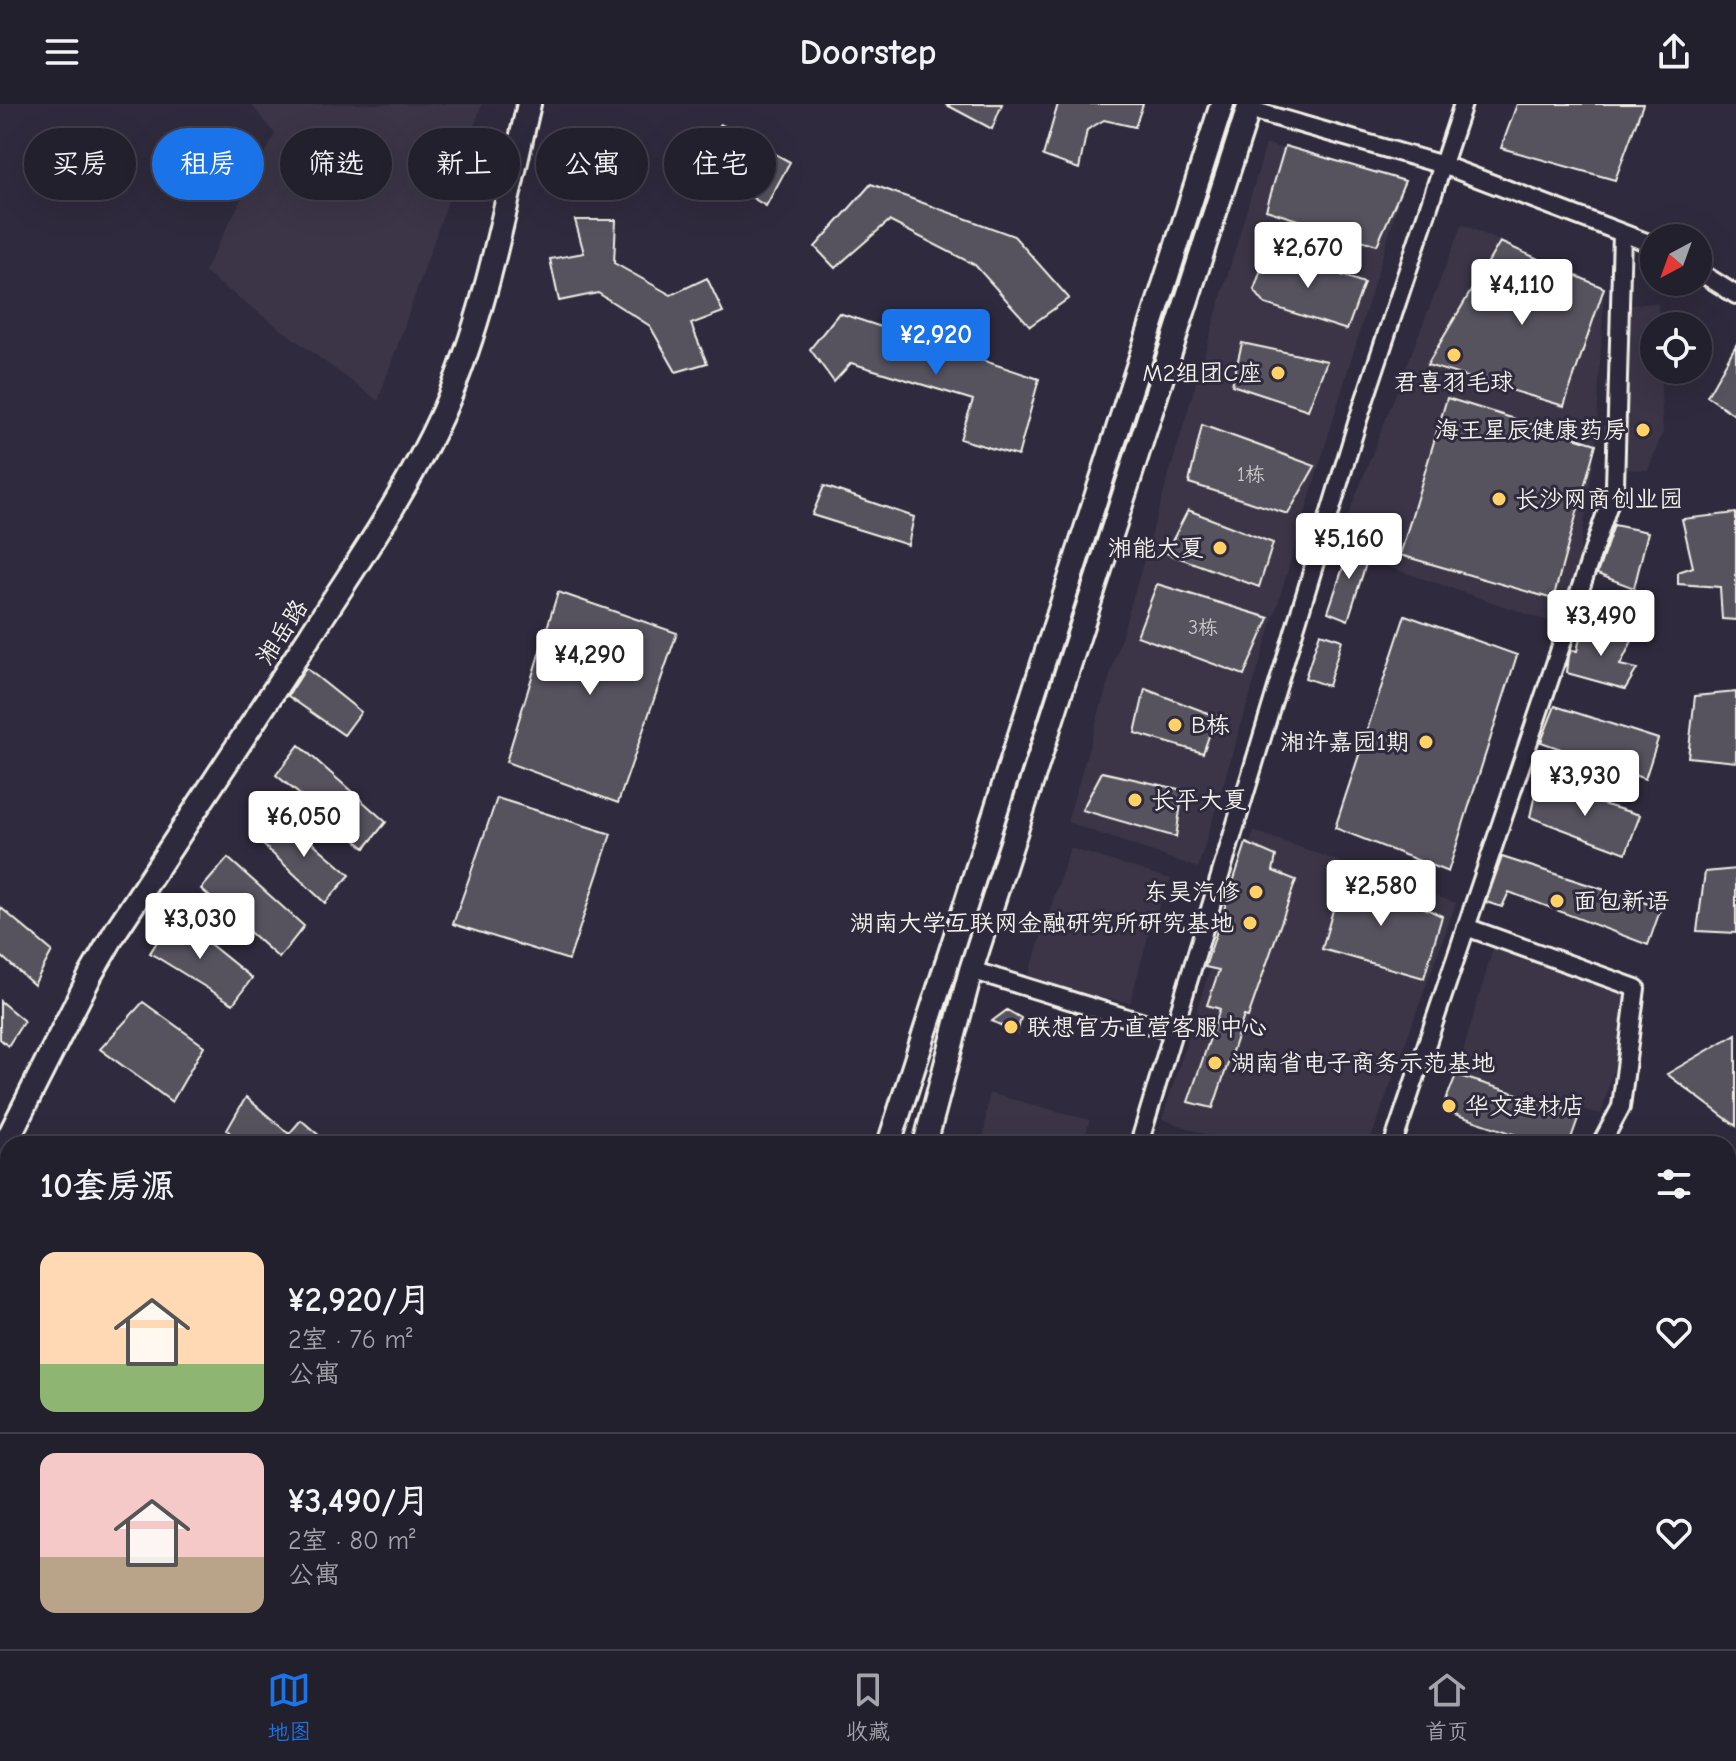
<!DOCTYPE html>
<html lang="zh">
<meta charset="utf-8">
<style>
:root{--surface:#23202e;--page:#2f2d3a;--text:#f1f3f6;--muted:#a3a3aa;--line:#403e4a;--accent:#1a73e8}
body{margin:0;font-family:"Comic Neue","LXGW WenKai TC",sans-serif;background:var(--page);color:var(--text);height:100vh;display:flex;flex-direction:column;font-size:30px;white-space:nowrap}
*{box-sizing:border-box;margin:0}
p{font-size:26px;color:var(--muted)}
.icon{flex:none;width:44px;height:44px;fill:none;stroke:currentColor;stroke-width:2;stroke-linecap:round;stroke-linejoin:round}
.map{position:relative;flex:1;overflow:hidden}
.sheet{position:absolute;left:0px;top:1032px;width:1736px;height:514px;display:flex;flex-direction:column;background:var(--surface);border-radius:24px 24px 0 0;box-shadow:0 8px 32px #0002,0 0 0 2px var(--line)}
.sheet>*{flex:none}
.guide{position:absolute;left:24px;top:24px;width:800px;height:72px;display:flex;gap:16px}
.needle{width:52px;rotate:221deg}
.buttons{position:absolute;left:1640px;top:120px;display:grid;gap:16px}
.buttons a{display:grid;place-items:center;width:72px;height:72px;border-radius:50%;background:var(--surface);box-shadow:0 8px 32px #0002,0 0 0 2px var(--line);font-size:40px}
.price{position:absolute;translate:-50% -68px;padding:0 18px;border-radius:8px;background:#fff;color:#222;font-size:26px;line-height:52px;filter:drop-shadow(0 2px 4px #0008)}
.price::after{content:'';position:absolute;left:50%;top:48px;width:24px;height:18px;margin-left:-12px;background:inherit;clip-path:polygon(0 0,100% 0,50% 100%)}
.price.current{background:var(--accent);color:#fff}
ul{padding:0;list-style:none}
li{display:flex;align-items:center;gap:24px;height:200px;padding:0 40px}
li+li{border-top:2px solid var(--line)}
li span{display:grid;place-items:center;flex:none;width:224px;height:160px;border-radius:16px;color:#555}
li>.icon{margin-inline-start:auto}
span .icon{width:96px;height:96px;fill:#fffc;stroke-width:1}
li b{font-size:34px}
h2{display:flex;justify-content:space-between;align-items:center;height:96px;padding:0 40px;font-size:34px}
.chip{padding:0 28px;border-radius:36px;background:var(--surface);box-shadow:0 8px 32px #0002,0 0 0 2px var(--line);font-size:28px;line-height:72px}
.chip.current{background:var(--accent);color:#fff}
header{display:flex;justify-content:space-between;align-items:center;height:104px;padding:0 40px;background:var(--surface);font-size:36px;font-weight:700}
.dock{display:flex;justify-content:space-around;align-items:center;height:112px;border-top:2px solid var(--line);background:var(--surface);font-size:22px;color:var(--muted)}
.dock a{display:grid;justify-items:center;gap:4px}
.dock .current{color:var(--accent)}
.map>svg:first-child{display:block}
.built{fill:#3b3647}
.building{fill:#56525f;stroke:#f4f1e8;stroke-width:2}
.lines{fill:none;stroke-linecap:round;stroke-linejoin:round}
.primary-tunnel{stroke:#4d4857;stroke-width:24;stroke-dasharray:24 12;stroke-linecap:butt}
.street-casing{stroke:#f4f1e8;stroke-width:22}
.secondary-casing{stroke:#f4f1e8;stroke-width:28}
.primary-casing{stroke:#f4f1e8;stroke-width:30}
.street{stroke:#2f2a3d;stroke-width:16}
.secondary{stroke:#2f2a3d;stroke-width:22}
.primary{stroke:#2f2a3d;stroke-width:24}
.poi-dot{fill:#ffd166;stroke:#2f2a3d;stroke-width:3}
.labels{text-anchor:middle;dominant-baseline:central;stroke-width:6;stroke-linejoin:round;paint-order:stroke}
.number-label{font-size:20px;fill:#ccc9c6}
.poi-label{font-size:24px;fill:#f4f1e8;stroke:#2f2a3d;text-anchor:start}
.street-label{font-size:24px;fill:#f4f1e8;stroke:#2f2a3d}
</style>
<header><svg class="icon" aria-label="menu" viewBox="0 0 24 24"><path d="M4 6h16M4 12h16M4 18h16"/></svg>Doorstep<svg class="icon" aria-label="share" viewBox="0 0 24 24"><path d="M12 15V3M7 8l5-5 5 5M5 13v7h14v-7"/></svg></header>
<div class="map">
<svg width="1736" height="1545" viewBox="0 0 1736 1545">
<rect width="100%" height="100%" fill="#2f2a3d"/>
<filter id="ink" filterUnits="userSpaceOnUse"><feTurbulence type="fractalNoise" baseFrequency=".0125" numOctaves="2"/><feDisplacementMap in="SourceGraphic" scale="16" xChannelSelector="R" yChannelSelector="G"/><feConvolveMatrix kernelMatrix="1 2 1 2 8 2 1 2 1" color-interpolation-filters="sRGB"/></filter>
<g filter="url(#ink)">
<path class="built" d="M251,0H482L378,297L204,168L275,30Z
M1266,40L1405,77L1198,764L1067,718Z
M1462,120L1604,184L1596,340L1568,524L1335,445Z
M1658,199L1659,222H1654V266H1660L1663,328L1648,366L1620,365L1627,201Z
M1254,727L1456,799L1369,1040H1232L1162,1015Z
M1070,744L1171,775L1152,818L1130,899L1026,879Z
M1495,838L1636,884L1601,1010L1456,971Z
M989,989L1090,1016L1083,1040H989L983,1038Z"/>
<path class="building" d="M945,0H1002L992,25Z
M1058,0H1143L1135,23L1104,16L1087,26L1079,65L1043,52Z
M1517,0H1643L1615,76L1501,44Z
M720,20L790,58L766,102L695,59Z
M1285,42L1405,77L1377,141L1266,106Z
M871,80L1014,132L1069,194L1030,222L975,161L889,117L835,164L815,143Z
M575,116H616L614,159L671,191L707,174L723,208L691,220L707,259L676,268L650,222L598,189L559,197L550,155L584,149Z
M1500,138L1604,184L1564,302L1427,261Z
M1268,145L1364,179L1347,226L1265,200L1254,186Z
M839,209L1039,275L1018,352L960,335L973,296L851,259L834,278L810,245Z
M1242,239L1327,257L1308,306L1232,281Z
M1736,241V312L1707,292Z
M1447,294L1596,340L1553,495L1400,451Z
M1202,321L1315,362L1288,410L1189,379Z
M824,382L914,413L908,441L812,411Z
M1188,406L1273,439L1259,483L1166,449Z
M1736,409V516L1722,515L1720,483L1678,480V468L1693,463L1682,415Z
M1614,421L1648,428L1634,484L1597,470Z
M1351,440L1371,444L1348,516L1328,508Z
M1157,480L1269,514L1244,571L1137,532Z
M558,488L677,529L618,699L506,658Z
M1405,511L1517,551L1448,768L1335,724Z
M1583,521L1633,535L1620,561L1637,565L1625,585L1567,569L1569,552L1571,546L1577,547Z
M1320,529L1342,536L1328,582L1305,574Z
M306,564L361,608L344,631L288,592Z
M1145,585L1216,612L1203,649L1135,629Z
M1736,588V658L1688,653L1695,592Z
M1555,602L1658,635L1645,675L1541,638Z
M299,641L386,718L365,744L276,671Z
M1102,668L1183,686L1176,733L1082,706Z
M1537,681L1640,711L1626,749L1530,713Z
M497,694L611,730L569,856L453,820Z
M281,711L350,771L325,799L257,735Z
M1246,739L1276,752L1273,767L1296,776L1248,913L1244,912L1213,1004L1188,998L1220,905L1207,901L1219,866L1205,863Z
M1502,753L1661,804L1648,841L1509,788L1502,803L1486,798Z
M228,754L304,822L279,854L201,785Z
M1736,765V829L1697,827L1705,768Z
M1344,767L1442,812L1424,874L1322,845Z
M0,803L52,847L34,881L0,851Z
M174,811L252,874L233,900L150,849Z
M0,897L24,917L8,942L0,935Z
M143,898L204,942L172,998L100,945Z
M1007,906L1021,914L1017,929L992,917Z
M1736,930V1022L1667,970Z
M1456,971L1580,1009L1569,1040H1544L1442,1006Z
M246,993L289,1030L301,1016L329,1040H241L227,1026Z"/>
<g class="lines">
<path class="primary-tunnel" d="M361,1538L372,1545"/>
<defs>
<path id="street" d="M1248,5L1443,61L1654,141
M1698,167L1736,191
M1466,823L1636,884L1621,1003L1601,1040
M971,866L1173,928
M1139,1040L1358,316L1463,0
M1393,1040L1615,382L1622,129
M963,1545L966,1538
M1174,1545L1181,1538"/>
<path id="secondary" d="M889,1040L1222,0
M925,1040L971,866L1250,0
M0,1050L91,870L117,825C181,727 246,630 310,532C357,459 407,388 443,308C486,211 505,103 529,0
M720,1545L723,1538
M749,1545L752,1538"/>
<path id="primary" d="M0,1286L8,1291
M0,1330L8,1335
M326,1538L336,1545
M401,1538L412,1545
M436,1538L448,1545"/>
</defs>
<use href="#street" class="street-casing"/>
<use href="#secondary" class="secondary-casing"/>
<use href="#primary" class="primary-casing"/>
<use href="#street" class="street"/>
<use href="#secondary" class="secondary"/>
<use href="#primary" class="primary"/>
</g>
</g>
<g class="poi-dot">
<circle cx="1454" cy="251" r="8"/>
<circle cx="1278" cy="269" r="8"/>
<circle cx="1643" cy="326" r="8"/>
<circle cx="1499" cy="395" r="8"/>
<circle cx="1220" cy="444" r="8"/>
<circle cx="1175" cy="621" r="8"/>
<circle cx="1426" cy="638" r="8"/>
<circle cx="1135" cy="696" r="8"/>
<circle cx="1256" cy="788" r="8"/>
<circle cx="1557" cy="797" r="8"/>
<circle cx="1250" cy="819" r="8"/>
<circle cx="1011" cy="923" r="8"/>
<circle cx="1215" cy="959" r="8"/>
<circle cx="1449" cy="1002" r="8"/>
</g>
<g class="labels">
<g class="number-label">
<text x="1251" y="370">1栋</text>
<text x="1203" y="523">3栋</text>
</g>
<g class="poi-label">
<text x="1262" y="269" text-anchor="end">M2组团C座</text>
<text x="1454" y="278" text-anchor="middle">君喜羽毛球</text>
<text x="1627" y="326" text-anchor="end">海王星辰健康药房</text>
<text x="1515" y="395">长沙网商创业园</text>
<text x="1204" y="444" text-anchor="end">湘能大夏</text>
<text x="1191" y="621">B栋</text>
<text x="1410" y="638" text-anchor="end">湘许嘉园1期</text>
<text x="1151" y="696">长平大夏</text>
<text x="1240" y="788" text-anchor="end">东昊汽修</text>
<text x="1573" y="797">面包新语</text>
<text x="1234" y="819" text-anchor="end">湖南大学互联网金融研究所研究基地</text>
<text x="1027" y="923">联想官方直营客服中心</text>
<text x="1231" y="959">湖南省电子商务示范基地</text>
<text x="1465" y="1002">华文建材店</text>
</g>
<g class="street-label">
<text transform="translate(282 528) rotate(-57)">湘岳路</text>
</g>
</g>
</svg>
<div class="buttons">
<a><svg class="needle" viewBox="-14 -14 28 28"><path d="M0-13l5 13h-10z" fill="#e53935"/><path d="M0 13l5-13h-10z" fill="#a3a3aa"/></svg></a>
<a><svg class="icon" aria-label="locate" viewBox="0 0 24 24"><circle cx="12" cy="12" r="6"/><path d="M12 2v4M12 18v4M2 12h4M18 12h4"/></svg></a>
</div>
<b class="price" style="left:1308px;top:186px">¥2,670</b>
<b class="price" style="left:1522px;top:223px">¥4,110</b>
<b class="price current" style="left:936px;top:273px">¥2,920</b>
<b class="price" style="left:1349px;top:477px">¥5,160</b>
<b class="price" style="left:1601px;top:554px">¥3,490</b>
<b class="price" style="left:590px;top:593px">¥4,290</b>
<b class="price" style="left:1585px;top:714px">¥3,930</b>
<b class="price" style="left:304px;top:755px">¥6,050</b>
<b class="price" style="left:1381px;top:824px">¥2,580</b>
<b class="price" style="left:200px;top:857px">¥3,030</b>
<div class="guide">
<a class="chip">买房</a>
<a class="chip current">租房</a>
<a class="chip">筛选</a>
<a class="chip">新上</a>
<a class="chip">公寓</a>
<a class="chip">住宅</a>
</div>
<section class="sheet">
<h2>10套房源<svg class="icon" aria-label="filters" viewBox="0 0 24 24"><path d="M4 7h16M4 17h16"/><circle cx="9" cy="7" r="2"/><circle cx="15" cy="17" r="2"/></svg></h2>
<ul>
<li><span style="background:linear-gradient(#ffd9b3 70%,#8fb573 0)"><svg class="icon" aria-label="home" viewBox="0 0 24 24"><path d="M3 11l9-7 9 7M6 9v11h12V9"/></svg></span><div><b>¥2,920/月</b><p>2室 · 76 m²</p><p>公寓</p></div><svg class="icon" aria-label="heart" viewBox="0 0 24 24"><path d="M12 20l-8-8c-3-5 5-10 8-4 3-6 11-1 8 4z"/></svg></li>
<li><span style="background:linear-gradient(#f6c9c9 65%,#b9a48a 0)"><svg class="icon" aria-label="home" viewBox="0 0 24 24"><path d="M3 11l9-7 9 7M6 9v11h12V9"/></svg></span><div><b>¥3,490/月</b><p>2室 · 80 m²</p><p>公寓</p></div><svg class="icon" aria-label="heart" viewBox="0 0 24 24"><path d="M12 20l-8-8c-3-5 5-10 8-4 3-6 11-1 8 4z"/></svg></li>
</ul>
</section>
</div>
<nav class="dock">
<a class="current"><svg class="icon" aria-label="map" viewBox="0 0 24 24"><path d="M3 6l6-2 6 2 6-2v14l-6 2-6-2-6 2zM9 4v14M15 6v14"/></svg>地图</a>
<a><svg class="icon" aria-label="saved" viewBox="0 0 24 24"><path d="M7 4h10v16l-5-4-5 4z"/></svg>收藏</a>
<a><svg class="icon" aria-label="home" viewBox="0 0 24 24"><path d="M3 11l9-7 9 7M6 9v11h12V9"/></svg>首页</a>
</nav>
